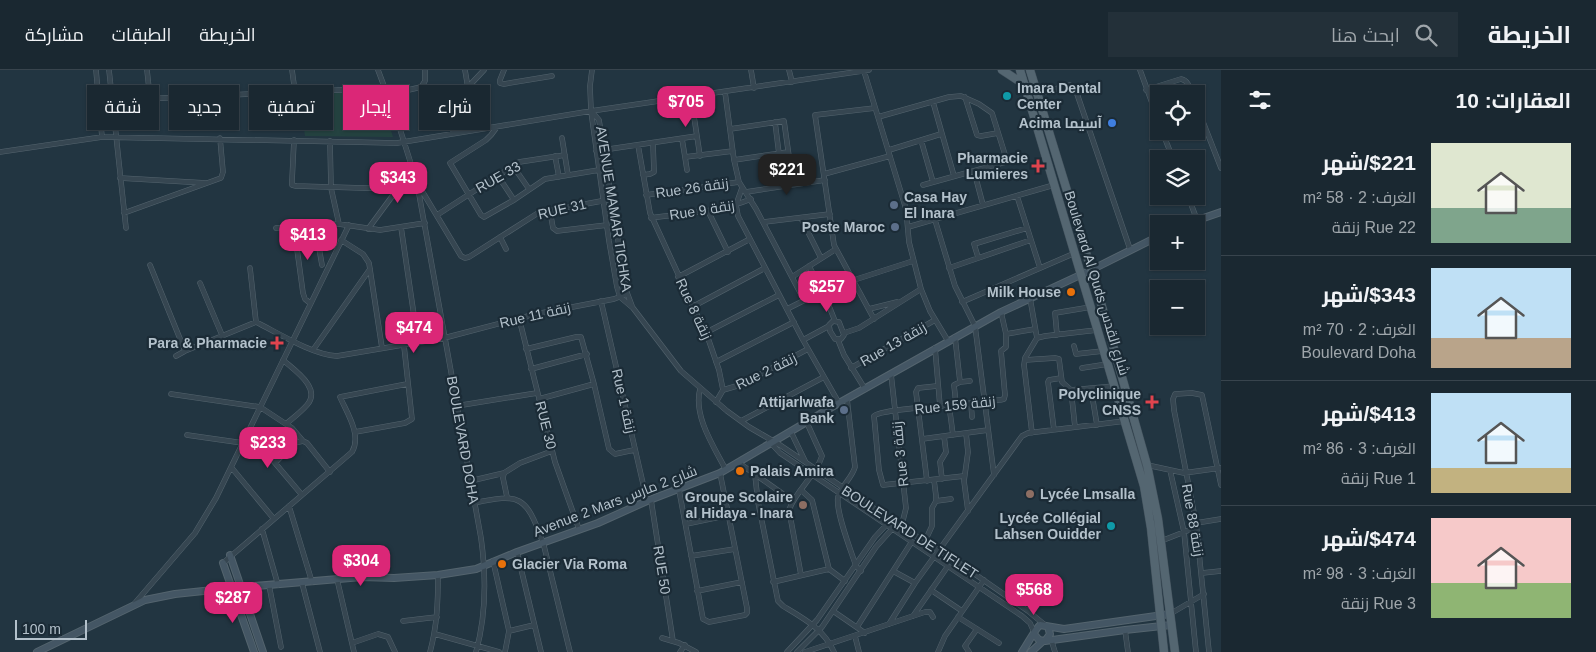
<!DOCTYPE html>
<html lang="ar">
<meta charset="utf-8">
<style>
:root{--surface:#1a2831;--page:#233039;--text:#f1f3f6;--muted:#9fa6ab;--line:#38444d;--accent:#db2777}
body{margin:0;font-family:Arial,Cairo,sans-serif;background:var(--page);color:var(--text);direction:rtl;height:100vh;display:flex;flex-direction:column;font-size:19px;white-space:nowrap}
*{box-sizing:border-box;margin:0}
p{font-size:16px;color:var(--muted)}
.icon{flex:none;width:28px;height:28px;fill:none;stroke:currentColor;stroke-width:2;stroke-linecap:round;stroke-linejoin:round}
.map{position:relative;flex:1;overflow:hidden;direction:ltr}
.sheet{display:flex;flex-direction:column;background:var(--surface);width:375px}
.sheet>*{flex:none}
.banner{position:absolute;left:15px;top:15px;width:475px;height:45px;direction:rtl;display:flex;gap:10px}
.controls{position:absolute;left:1150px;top:15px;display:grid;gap:10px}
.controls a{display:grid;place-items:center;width:55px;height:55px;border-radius:0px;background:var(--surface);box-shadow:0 1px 4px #0004,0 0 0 1px var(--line);font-size:25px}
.scale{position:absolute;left:15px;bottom:12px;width:72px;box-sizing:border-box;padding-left:5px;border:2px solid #b3c1cb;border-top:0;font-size:14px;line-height:18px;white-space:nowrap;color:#b3c1cb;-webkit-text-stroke:4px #1b2b36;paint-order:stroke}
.price{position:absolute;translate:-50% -42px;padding:0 11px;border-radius:10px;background:var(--accent);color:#fff;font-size:16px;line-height:32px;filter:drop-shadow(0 1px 2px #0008)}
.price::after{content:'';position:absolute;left:50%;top:30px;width:15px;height:11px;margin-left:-8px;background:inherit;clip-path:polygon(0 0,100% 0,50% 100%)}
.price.active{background:#222;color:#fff}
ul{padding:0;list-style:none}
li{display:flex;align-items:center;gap:15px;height:125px;padding:0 25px}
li+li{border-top:1px solid var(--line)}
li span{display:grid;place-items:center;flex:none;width:140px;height:100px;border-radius:0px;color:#555}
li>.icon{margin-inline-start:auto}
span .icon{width:60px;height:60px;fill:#fffc;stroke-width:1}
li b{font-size:21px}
h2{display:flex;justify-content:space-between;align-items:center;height:60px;padding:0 25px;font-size:21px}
.pill{padding:0 18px;border-radius:0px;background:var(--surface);box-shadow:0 1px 4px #0004,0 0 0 1px var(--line);font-size:18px;line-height:45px}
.pill.active{background:var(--accent);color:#fff}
header{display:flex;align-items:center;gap:30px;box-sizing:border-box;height:70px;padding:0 25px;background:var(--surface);border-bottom:1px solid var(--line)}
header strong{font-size:24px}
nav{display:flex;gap:28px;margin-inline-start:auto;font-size:18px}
.search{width:350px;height:45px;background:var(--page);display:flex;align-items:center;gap:12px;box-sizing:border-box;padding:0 18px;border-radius:0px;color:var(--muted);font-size:19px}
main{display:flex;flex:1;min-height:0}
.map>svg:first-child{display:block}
.green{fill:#244240}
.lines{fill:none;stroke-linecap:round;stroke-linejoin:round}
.street-casing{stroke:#54646e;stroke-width:5.5}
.secondary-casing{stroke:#54646e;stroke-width:8}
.primary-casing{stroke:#43525d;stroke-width:9}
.street{stroke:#364651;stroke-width:4.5}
.secondary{stroke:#445664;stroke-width:6}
.primary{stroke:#546671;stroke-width:8}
.culture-dot{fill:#0f9aa8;stroke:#1b2b36;stroke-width:2}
.shop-dot{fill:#3f7fe0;stroke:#1b2b36;stroke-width:2}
.health-dot{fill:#e0444e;stroke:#1b2b36;stroke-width:2}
.service-dot{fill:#5c6f8a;stroke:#1b2b36;stroke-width:2}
.food-dot{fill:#e8710a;stroke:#1b2b36;stroke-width:2}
.education-dot{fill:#8d6e63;stroke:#1b2b36;stroke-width:2}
.labels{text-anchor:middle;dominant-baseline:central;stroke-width:4.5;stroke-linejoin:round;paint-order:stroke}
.poi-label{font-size:14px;font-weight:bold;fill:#b3c1cb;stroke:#1b2b36;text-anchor:end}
.street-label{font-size:14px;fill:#b3c1cb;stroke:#1b2b36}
</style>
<header>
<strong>الخريطة</strong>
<div class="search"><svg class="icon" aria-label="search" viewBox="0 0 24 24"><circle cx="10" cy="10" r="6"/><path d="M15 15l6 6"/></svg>ابحث هنا</div>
<nav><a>الخريطة</a><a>الطبقات</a><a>مشاركة</a></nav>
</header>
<main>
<section class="sheet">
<h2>العقارات: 10<svg class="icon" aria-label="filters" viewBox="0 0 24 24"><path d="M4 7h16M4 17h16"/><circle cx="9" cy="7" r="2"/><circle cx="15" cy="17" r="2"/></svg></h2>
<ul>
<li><span style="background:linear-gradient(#dfe7d0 65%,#7fa58c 0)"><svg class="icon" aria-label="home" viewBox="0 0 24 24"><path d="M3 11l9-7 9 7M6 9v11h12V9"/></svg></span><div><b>$221/شهر</b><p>الغرف: 2 · 58 m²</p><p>Rue 22 زنقة</p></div></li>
<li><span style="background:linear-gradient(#bfe0f5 70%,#b9a48a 0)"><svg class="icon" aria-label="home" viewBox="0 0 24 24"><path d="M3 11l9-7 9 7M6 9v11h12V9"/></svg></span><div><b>$343/شهر</b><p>الغرف: 2 · 70 m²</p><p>Boulevard Doha</p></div></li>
<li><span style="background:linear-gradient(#bfe0f5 75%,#c2b280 0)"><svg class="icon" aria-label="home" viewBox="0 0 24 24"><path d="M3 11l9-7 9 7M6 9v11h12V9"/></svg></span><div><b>$413/شهر</b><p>الغرف: 3 · 86 m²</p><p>Rue 1 زنقة</p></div></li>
<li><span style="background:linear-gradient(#f6c9c9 65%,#8fb573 0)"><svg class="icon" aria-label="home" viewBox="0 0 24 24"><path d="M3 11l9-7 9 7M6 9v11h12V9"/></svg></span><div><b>$474/شهر</b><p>الغرف: 3 · 98 m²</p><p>Rue 3 زنقة</p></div></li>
</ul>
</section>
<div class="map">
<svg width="1221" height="582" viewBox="0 0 1221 582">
<rect width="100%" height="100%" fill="#223541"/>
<path class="green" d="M379,21L393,67L305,66L299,25Z
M809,202L818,220L807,225L798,208Z"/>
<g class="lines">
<defs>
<path id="street" d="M96,0L102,67
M109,0L126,158
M147,0L150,28
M292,0L295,22
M378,0L399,56L417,113L481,468C486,504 486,546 476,582
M465,0L468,18
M504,0L500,10V13L504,14L552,6
M592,0L590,16L591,41L609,171L617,217L620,227L633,238L681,301L727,341L749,357L780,375L897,454L956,491L1028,541L1045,555
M751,0L754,18
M789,0L792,12
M1140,0L1159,52
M864,1L906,139L909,172L921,219L930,241L948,271
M1146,20L1181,9C1188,10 1190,18 1192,24
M725,22L734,90L739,112L756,139L804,230
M1037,24L1070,15L1075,18L1130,179
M387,25L421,17L425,11V0
M691,27L700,86
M965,27L977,65L981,66L998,63
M99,31L384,18
M933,32L954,106
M1196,34L1221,98
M592,42L599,50L626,220L632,236
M878,47L949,27L961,26L979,34L992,43L1007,91
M775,52L779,84
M497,57L491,65L486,70L450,93L481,145L484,147L514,130L545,109L599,100
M730,59L784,51L793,115
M1162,61L1173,89
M453,63L469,16L484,0
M562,68L568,105
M682,69L685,87L733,81
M294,70L292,111V115L296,116L397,119
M921,70L933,112
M330,71L331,118L339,154
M638,75L650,143L709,271L719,300L723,320L716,332
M889,80L941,64
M596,81L697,66
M0,82L102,67L397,73L591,41L869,0
M555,86L559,107
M685,87L687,100
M734,90L788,82
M513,96L529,119
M974,101L983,135
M824,104L890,86
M643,105L650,104L654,102L653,73
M498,106L514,130
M120,108L206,113
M923,115L1020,88
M419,116L461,186L465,188L469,187L538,143L612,129
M742,118L736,135L738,146L803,270L839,333
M746,122L825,110
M646,125L739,112
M1017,126L1040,198
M1188,126L1197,150
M550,141L553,158L557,161L607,155
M708,141L728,182
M124,143L221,108L223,102L220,68
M437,145L513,96L519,92L565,85
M651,148C685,143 720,142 751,129
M801,148L821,188
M935,150L955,216L975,256L994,405
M764,152L830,144
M315,155L322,195
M294,157L303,223L305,229L310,233
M401,157L418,273
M908,157L1054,115
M276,158L339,154L380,160L425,153
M368,159L413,98
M500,167L506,179
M341,170L363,184L369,193L382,278
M978,187L974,174L1027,158
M150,195L185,281L256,252C278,263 313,285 337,286L444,268L536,244L614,229L627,224
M809,196L827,231L835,251
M250,198L256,252
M949,198L1031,170
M678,207L750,169
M792,207L836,179
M854,210L913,191
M200,213L222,265
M1030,228L1037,268L1025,288L1024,295L1032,363
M601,231L647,431
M962,232L1075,183
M692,237L765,198
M787,239L823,221
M869,239L897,232
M519,248L555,392L579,459
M874,249L834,175L815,45L875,38
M833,251L839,252L844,265L841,269H835L830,261L829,255Z
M705,263L779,225
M844,263L859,258L921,219
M1006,264L1035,259
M1057,265L1055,243L1091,237
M955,267L960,312L954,315L956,334
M1037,268L1045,266L1097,260
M803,270L829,256
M838,270L844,285L865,319
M1074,276L1076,284L1103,281
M935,278L940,336
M526,279L576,267H581L594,314L609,379L615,384L634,380
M313,280L370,199
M176,286L185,281
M283,290C294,300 322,318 307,335C301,342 293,348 286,354
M1025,290L1055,288L1059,289L1062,312L1071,320L1075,357
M716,292L794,252
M851,298L935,250
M1082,298L1108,294
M531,299L587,284
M891,304L906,438L901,458
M960,312L970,311
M700,319C693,346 714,377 726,400
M1091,319L1097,355
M723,320L740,315L808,279
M1071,320L1115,316
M171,324L260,337L292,358L303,371
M539,329L594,314
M847,329L855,397C852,408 841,416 838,427C835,440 851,481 856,496L861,501
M971,333L972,347
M949,335L953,365
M456,336L537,323
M741,351L824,307
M1054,360L1048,312L1049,310L1061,308
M248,361L302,425
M355,362L405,353L412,349L404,276
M791,362L805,391
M966,363L968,382L964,411L968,441
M187,365L243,373
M922,369L988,360
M769,371L780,383L1022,546L1030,553L1034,562
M275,393L294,373L303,371L307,373L330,402
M739,393L793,431
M1147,395L1184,403L1220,398
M231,397L274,449
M1170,400L1184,462L1196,582
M504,403L503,408L507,427
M755,405L758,432L778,531L783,536C803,548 824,559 834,582
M964,406L883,415L879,400L874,346C882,337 983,335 1004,329L1005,325L1001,281L1006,277V264L1001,242
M942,409L940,392L946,382L944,366
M470,411L504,403L520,393L552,381
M927,411L916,322L918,318L937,316
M679,420L703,549L709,552L745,545L747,543V538L720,403
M801,420L812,430L829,499
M651,430L673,571
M936,431L951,429
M474,433C520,423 526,426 542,470
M289,436L312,512
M1196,453L1221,449
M686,454L729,445
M262,459L278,515
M925,471L932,456V438L936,431V426L934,410
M1161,471L1197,457
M543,472L570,582
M517,482L541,582
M691,486L735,479
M493,491L509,561L505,582
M223,493L352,382C362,365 347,343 340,327L407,314
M829,499L845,511
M893,501L915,513
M1202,503L1221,501
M801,505L789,440C796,420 816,406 822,386L807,353
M337,509L354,582
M773,512L829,499
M302,513L320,582
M269,515L281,577
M931,520L962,541
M697,521L742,512
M135,533L195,463L216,428L349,155
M833,541L865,563
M1170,544L1204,524
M913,546L948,496
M958,547L999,573
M403,551L437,547
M889,554L915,513L1022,366L1028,363L1125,351
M857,557L911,473
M1125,560L1128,582
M509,561L534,555
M435,564L499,582
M855,566L859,582
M662,568L679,573L696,582
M1051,569L1055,582
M352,573L378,564L388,567L395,582
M430,582C437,556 438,532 438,505
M680,582L685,575
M787,582L817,550L875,467L888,453
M797,582L822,557L876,477L892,459
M805,582L925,542H930L933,547
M938,582L945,566L984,510
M969,582L965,576L977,559
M1209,582L1196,453L1174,340L1173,329L1175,324L1192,323L1202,325L1221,415"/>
<path id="secondary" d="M1186,154L1221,142
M230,485L263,582
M223,493L254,582
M1034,564L1039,570L1045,571L1050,564L1048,557
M1045,571L1125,560L1171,555
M37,582L145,530L175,524L232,518L362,507L394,508L438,505L476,499L517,482L598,453L647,431L720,403L832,337L1001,242L1091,200L1159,166
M1022,582C1027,575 1035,559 1040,555L1064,559L1170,544
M1031,582L1043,571"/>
<path id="primary" d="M1002,0L1025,15
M1020,0L1144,416L1151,458L1164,582
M1030,0L1095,212L1147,395L1158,449L1175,582"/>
</defs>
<use href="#street" class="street-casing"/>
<use href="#secondary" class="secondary-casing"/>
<use href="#primary" class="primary-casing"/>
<use href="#street" class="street"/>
<use href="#secondary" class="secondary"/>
<use href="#primary" class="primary"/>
</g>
<g class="culture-dot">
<circle cx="1007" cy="26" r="5"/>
<circle cx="1111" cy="456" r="5"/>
</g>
<circle class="shop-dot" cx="1112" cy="53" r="5"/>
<g class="health-dot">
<path d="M1035.5 88.5h5v5h5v5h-5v5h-5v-5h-5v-5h5z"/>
<path d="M274.5 265.5h5v5h5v5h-5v5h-5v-5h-5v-5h5z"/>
<path d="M1149.5 324.5h5v5h5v5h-5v5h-5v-5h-5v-5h5z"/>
</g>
<g class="service-dot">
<circle cx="894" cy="135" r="5"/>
<circle cx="895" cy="157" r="5"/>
<circle cx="844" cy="340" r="5"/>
</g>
<g class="food-dot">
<circle cx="1071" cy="222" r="5"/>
<circle cx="740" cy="401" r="5"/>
<circle cx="502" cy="494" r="5"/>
</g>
<g class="education-dot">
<circle cx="1030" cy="424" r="5"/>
<circle cx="803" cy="435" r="5"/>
</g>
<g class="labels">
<g class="poi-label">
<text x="1017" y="18" text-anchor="start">Imara Dental<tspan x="1017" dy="16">Center</tspan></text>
<text x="1102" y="53">Acima آسيما</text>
<text x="1028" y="88">Pharmacie<tspan x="1028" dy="16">Lumieres</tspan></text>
<text x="904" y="127" text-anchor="start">Casa Hay<tspan x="904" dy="16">El Inara</tspan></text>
<text x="885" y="157">Poste Maroc</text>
<text x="1061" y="222">Milk House</text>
<text x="267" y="273">Para &amp; Pharmacie</text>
<text x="1141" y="324">Polyclinique<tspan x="1141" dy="16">CNSS</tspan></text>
<text x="834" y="332">Attijarlwafa<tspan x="834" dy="16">Bank</tspan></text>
<text x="750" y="401" text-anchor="start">Palais Amira</text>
<text x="1040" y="424" text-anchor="start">Lycée Lmsalla</text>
<text x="793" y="427">Groupe Scolaire<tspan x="793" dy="16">al Hidaya - Inara</tspan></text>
<text x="1101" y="448">Lycée Collégial<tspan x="1101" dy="16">Lahsen Ouidder</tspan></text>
<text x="512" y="494" text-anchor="start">Glacier Via Roma</text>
</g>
<g class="street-label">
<text transform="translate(498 107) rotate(-30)">RUE 33</text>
<text transform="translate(692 118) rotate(-8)">Rue 26 زنقة</text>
<text transform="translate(562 139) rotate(-13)">RUE 31</text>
<text transform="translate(614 139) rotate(81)">AVENUE MAMAR TICHKA</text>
<text transform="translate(702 140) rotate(-9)">Rue 9 زنقة</text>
<text transform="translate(1097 213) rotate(73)">Boulevard Al Quds شارع القدس</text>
<text transform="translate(694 239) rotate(65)">Rue 8 زنقة</text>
<text transform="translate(535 245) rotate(-13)">Rue 11 زنقة</text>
<text transform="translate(893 274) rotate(-30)">Rue 13 زنقة</text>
<text transform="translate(766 301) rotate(-26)">Rue 2 زنقة</text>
<text transform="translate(624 331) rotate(77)">Rue 1 زنقة</text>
<text transform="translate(955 335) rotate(-6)">Rue 159 زنقة</text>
<text transform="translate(546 355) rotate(76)">RUE 30</text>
<text transform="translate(463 370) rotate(80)">BOULEVARD DOHA</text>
<text transform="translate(900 384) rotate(-96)">Rue 3 زنقة</text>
<text transform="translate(615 431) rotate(-21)">Avenue 2 Mars شارع 2 مارس</text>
<text transform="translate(1193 450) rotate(80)">Rue 88 زنقة</text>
<text transform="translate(910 462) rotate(33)">BOULEVARD DE TIFLET</text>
<text transform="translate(662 500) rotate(81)">RUE 50</text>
</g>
</g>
</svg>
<div class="controls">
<a><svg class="icon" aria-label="locate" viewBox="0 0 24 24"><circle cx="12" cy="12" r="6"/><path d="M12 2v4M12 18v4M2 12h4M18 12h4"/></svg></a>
<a><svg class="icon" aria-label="layers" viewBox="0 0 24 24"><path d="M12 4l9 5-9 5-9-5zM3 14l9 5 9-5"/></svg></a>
<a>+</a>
<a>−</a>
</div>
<div class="scale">100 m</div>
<b class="price" style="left:686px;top:58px">$705</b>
<b class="price active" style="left:787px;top:126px">$221</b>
<b class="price" style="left:398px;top:134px">$343</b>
<b class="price" style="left:308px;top:191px">$413</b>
<b class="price" style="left:827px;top:243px">$257</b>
<b class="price" style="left:414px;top:284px">$474</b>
<b class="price" style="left:268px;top:399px">$233</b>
<b class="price" style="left:361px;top:517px">$304</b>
<b class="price" style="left:1034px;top:546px">$568</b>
<b class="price" style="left:233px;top:554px">$287</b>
<div class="banner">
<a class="pill">شراء</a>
<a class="pill active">إيجار</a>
<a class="pill">تصفية</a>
<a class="pill">جديد</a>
<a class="pill">شقة</a>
</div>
</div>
</main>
